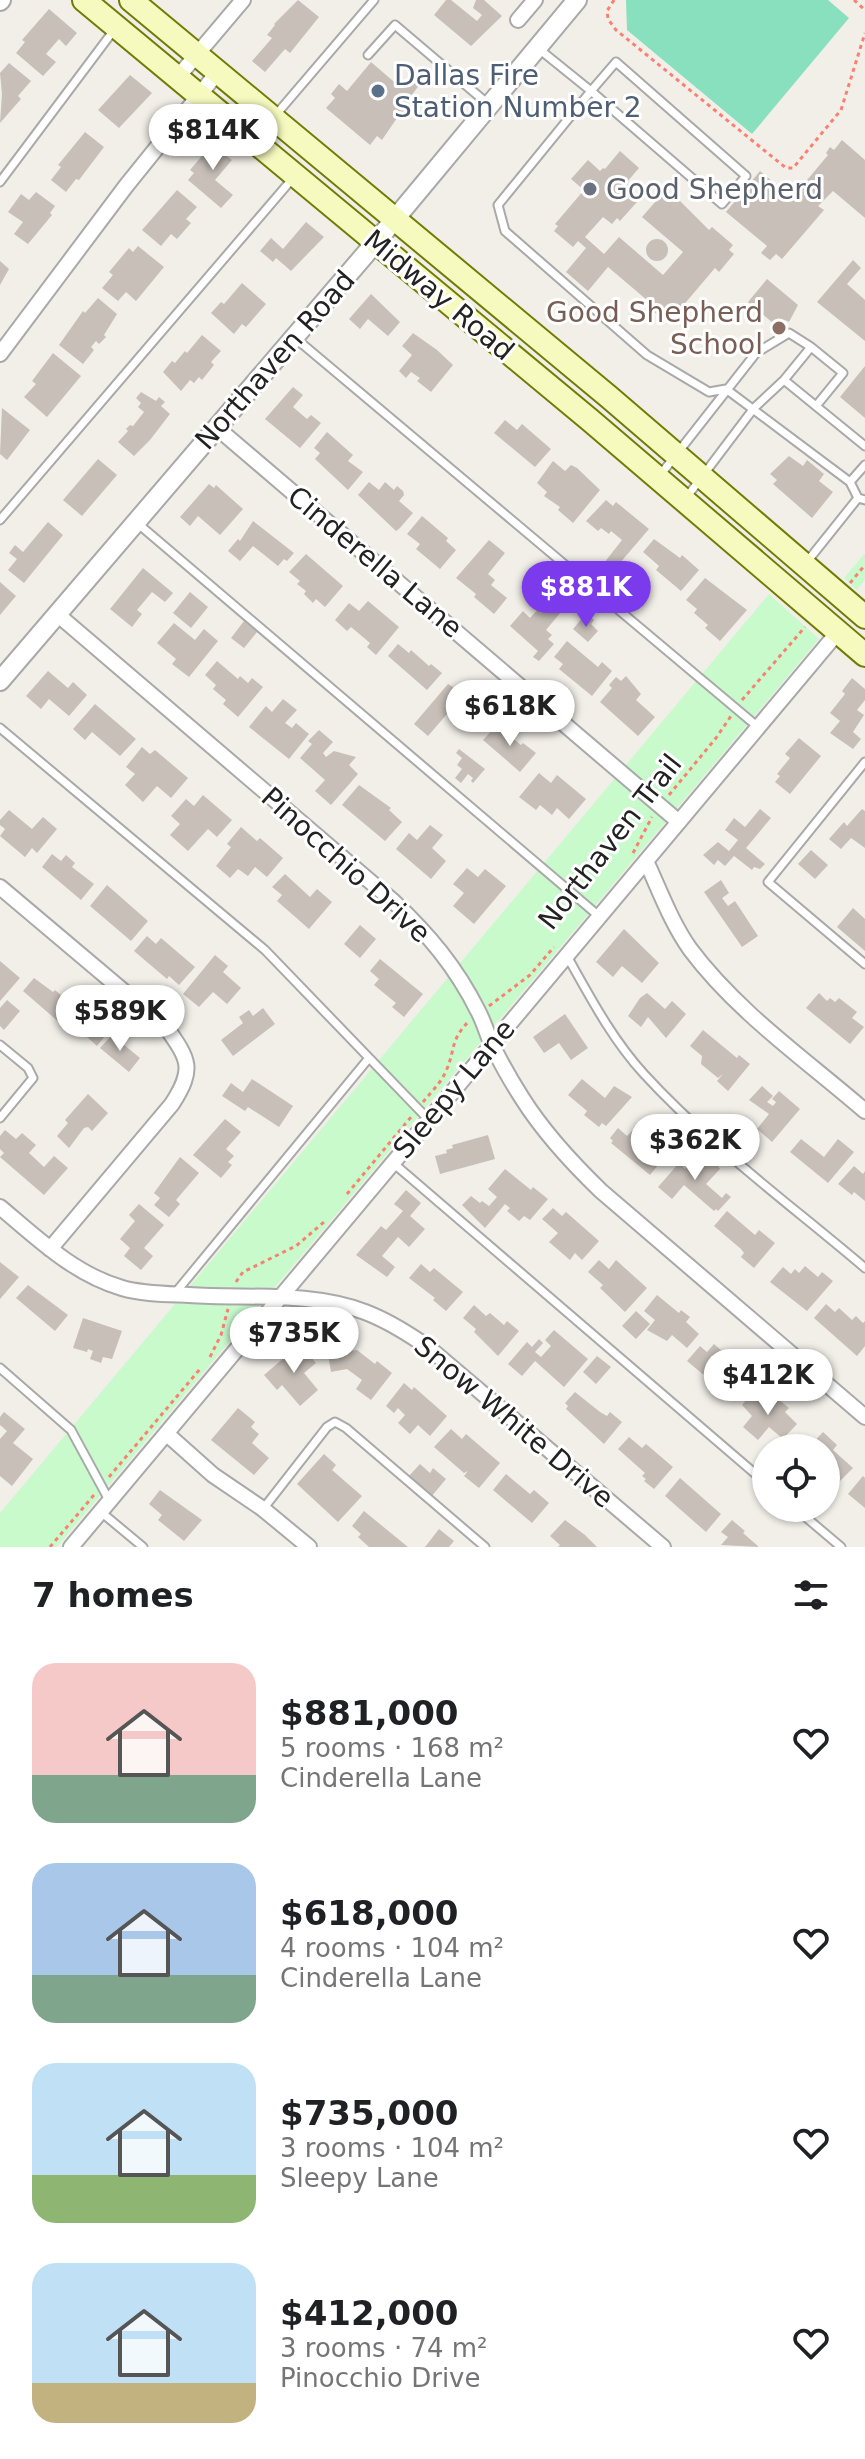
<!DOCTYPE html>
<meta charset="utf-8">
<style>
:root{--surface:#fff;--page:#f2f2f2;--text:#202124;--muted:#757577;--accent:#7c3aed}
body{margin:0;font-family:"DejaVu Sans",sans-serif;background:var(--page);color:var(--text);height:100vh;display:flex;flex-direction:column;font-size:30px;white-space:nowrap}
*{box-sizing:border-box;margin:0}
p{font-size:26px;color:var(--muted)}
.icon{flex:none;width:44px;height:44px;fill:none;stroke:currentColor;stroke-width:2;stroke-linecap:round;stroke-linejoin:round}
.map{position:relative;height:1547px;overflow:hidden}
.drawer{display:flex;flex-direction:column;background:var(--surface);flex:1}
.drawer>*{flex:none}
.fabs{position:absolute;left:752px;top:1434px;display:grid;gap:16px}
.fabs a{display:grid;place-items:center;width:88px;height:88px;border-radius:50%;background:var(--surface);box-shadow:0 2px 6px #0004;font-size:40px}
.price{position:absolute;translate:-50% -68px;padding:0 18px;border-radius:28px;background:#fff;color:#222;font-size:26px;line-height:52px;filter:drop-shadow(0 2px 4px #0008)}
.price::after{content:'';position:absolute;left:50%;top:48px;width:24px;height:18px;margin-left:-12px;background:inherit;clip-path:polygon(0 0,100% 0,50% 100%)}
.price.on{background:var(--accent);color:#fff}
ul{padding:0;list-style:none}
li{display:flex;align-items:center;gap:24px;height:200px;padding:0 32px}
li span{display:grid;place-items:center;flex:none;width:224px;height:160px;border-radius:24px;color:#555}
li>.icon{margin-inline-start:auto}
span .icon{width:96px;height:96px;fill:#fffc;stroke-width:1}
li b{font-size:34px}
h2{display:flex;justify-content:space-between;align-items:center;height:96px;padding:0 32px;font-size:34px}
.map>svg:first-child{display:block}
.park{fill:#c8facc}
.pitch{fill:#88e0be}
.building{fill:#c7bfb8}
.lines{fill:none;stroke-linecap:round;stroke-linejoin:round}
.service-casing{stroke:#a9a9a9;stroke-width:11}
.minor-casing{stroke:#a9a9a9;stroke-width:18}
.tertiary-casing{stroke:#a9a9a9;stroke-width:22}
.secondary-casing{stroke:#707d05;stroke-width:26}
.path{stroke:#fa8072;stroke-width:3;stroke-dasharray:4 4;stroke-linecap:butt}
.service{stroke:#fff;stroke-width:7}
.minor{stroke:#fff;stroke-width:14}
.tertiary{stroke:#fff;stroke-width:18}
.secondary{stroke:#f7fabf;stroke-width:22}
.service-dot{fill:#5c6f8a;stroke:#fff;stroke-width:3}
.worship-dot{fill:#6b7280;stroke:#fff;stroke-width:3}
.education-dot{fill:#8d6e63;stroke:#fff;stroke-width:3}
.labels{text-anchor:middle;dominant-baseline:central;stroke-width:6;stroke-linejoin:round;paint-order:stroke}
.service-label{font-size:28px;fill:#4e5e75;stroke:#fff;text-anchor:start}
.worship-label{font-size:28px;fill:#5b616d;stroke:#fff;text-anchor:start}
.street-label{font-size:28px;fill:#222;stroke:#fff}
.education-label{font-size:28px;fill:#785e54;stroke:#fff;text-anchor:end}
</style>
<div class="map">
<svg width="865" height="1547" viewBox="0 0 865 1547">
<rect width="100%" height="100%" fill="#f2efe9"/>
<path class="park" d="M865,553V580L857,590L844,578Z
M769,594L819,639L57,1547H0V1513Z"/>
<path class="pitch" d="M626,0H828L849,18L752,134L627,30Z"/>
<path class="building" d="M298,0L319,17L290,53L285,49L265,72L252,61L272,38L267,35L275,25L274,24Z
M446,0H451L477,21L482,15L473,8L476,0H484L502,16L471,46L434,15Z
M49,9L77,33L66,46L59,39L46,54L56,62L43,76L16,53L25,42L22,40Z
M371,62L400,87L410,75L420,84L411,96L418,102L407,116L401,112L382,140L377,136L370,145L326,108L335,98L331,94L339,84L347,91Z
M9,63L31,81L18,96L21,99L0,123L2,94L0,73Z
M130,75L152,93L119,128L98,110Z
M85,132L104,147L79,180L76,179L66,192L51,180L61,167L58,165Z
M221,138L234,149L227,156L232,160L215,180L233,195L221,208L188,180L194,173L190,170L213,143L215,145Z
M842,140L865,160V218L833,191L818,206L824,210L782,259L776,254L770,260L761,253L767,246L726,212L760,171L792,198L828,155L826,153L830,147L834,150Z
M620,151L639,168L627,182L630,185L625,191L637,202L620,221L617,218L612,224L603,217L585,237L604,254L619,237L663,275L683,252L642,217L663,193L674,202L677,198L709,230L712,227L733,245L729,250L734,254L719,272L715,268L670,321L666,318L664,320L651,309L654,306L608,267L588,291L566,272L586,248L578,241L573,247L554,231L558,226L555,224L584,190L571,179L588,160L600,171L603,168L605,169Z
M177,190L197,207L186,219L191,223L177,239L171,234L161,246L142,230Z
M36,192L55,206L50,213L52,215L28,244L14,234L23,222L8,212L21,194L29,200Z
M306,222L324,237L291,271L276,258L273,262L260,251L271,238L283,249Z
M646 250a11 11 0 1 1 22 0a11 11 0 1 1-22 0Z
M138,246L164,267L136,301L126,292L118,301L102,288L113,275L109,272L129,248L133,252Z
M853,260L861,268L847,284L865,300V341L817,302Z
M0,261L9,269L0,285Z
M767,279L798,305L789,322L785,320L779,328L748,302Z
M242,283L266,304L246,327L242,324L234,334L211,313L221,302L224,304Z
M371,294L400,322L388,336L368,319L360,329L349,319Z
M98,298L117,314L104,335L106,337L99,344L96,341L91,347L94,350L83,364L59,345L83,311L85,313Z
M413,333L437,350L453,365L431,392L417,381L420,378L411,372L406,378L399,371L412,355L402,346Z
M202,335L221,351L211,362L214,365L202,380L199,377L194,383L190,380L181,391L163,372L172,361L175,363L185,351L187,353Z
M53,353L81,376L47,417L24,397L36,384L32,381Z
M865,366V418L840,397Z
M293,387L303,395L293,407L307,419L311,415L321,423L300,448L265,419Z
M141,392L156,401L159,397L165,402L161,406L170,414L150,440L134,456L118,442L128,431L126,429L130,425L133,426L144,412L138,407L141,403L136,398Z
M2,408L30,430L7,460L0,454Z
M505,420L517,430L522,424L551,449L535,467L494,433Z
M327,432L353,455L348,461L363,472L348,490L315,459L320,453L314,448Z
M789,456L803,466L807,460L824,474L819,481L833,492L812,518L773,484L777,480L770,474Z
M98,459L117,475L82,516L63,500Z
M553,461L565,471L571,465L577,468L600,490L573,523L558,510L560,507L544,496L547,492L537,483Z
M369,482L379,490L385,482L394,490L397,486L403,491L404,495L399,501L413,513L399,529L396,531L358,495Z
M209,484L214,488L216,485L243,509L220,535L198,516L190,526L180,517Z
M606,500L613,506L616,502L649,529L613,571L604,563L622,540L611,531L609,534L601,528L598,531L586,521Z
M422,516L448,538L446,541L456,550L440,569L416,549L420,544L407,534Z
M253,521L294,553L287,561L284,559L278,566L253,546L240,561L228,551L238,539L240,541Z
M48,522L63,535L24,583L8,570L17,559L9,553L15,545L23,552Z
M654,539L680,558L682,555L699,570L681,591L656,570L659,566L643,552Z
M489,540L505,553L488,574L495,580L491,585L507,598L494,614L474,597L476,594L456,578Z
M306,554L343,586L325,607L316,599L313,603L304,594L306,591L297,584L300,581L289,572Z
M143,568L173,593L165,602L152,592L137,610L142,614L132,627L110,609Z
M705,578L747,610L720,641L705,628L708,625L694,613L697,609L686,600Z
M0,582L16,596L0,615Z
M190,592L208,607L191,628L173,613Z
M547,599L561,612L546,630L552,635L548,639L554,644L539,661L533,657L538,651L510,626L523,611L530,618Z
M368,601L399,627L376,655L367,647L370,643L351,627L347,631L335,620L349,603L359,611Z
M583,617L588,620L591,617L594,620L591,624L598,631L588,642L573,629Z
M244,621L257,632L244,648L231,638Z
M174,623L195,640L204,629L218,641L189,677L172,664L176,659L157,643Z
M567,641L598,667L602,662L612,671L592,696L559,669L563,664L554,657Z
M398,644L409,653L411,650L429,666L431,664L442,673L427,690L388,656Z
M217,661L238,679L240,676L248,683L252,678L263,687L238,717L223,704L226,700L213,689L216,685L205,675Z
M48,671L68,688L73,682L87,695L69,716L49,699L41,709L26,696Z
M626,676L641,694L636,700L655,717L638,736L600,702L612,688L609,685L616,677L621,681Z
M852,678L865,689V700L857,710L864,715L853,732L861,739L853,749L830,733L840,721L830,713L845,694L842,691Z
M448,684L465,694L459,700L478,716L466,730L447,714L428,736L414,724Z
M283,699L297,710L285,723L292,728L296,723L309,734L289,759L249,727L266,706L272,712Z
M95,704L136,739L120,756L92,732L85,740L73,729Z
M497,725L521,745L523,743L536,753L520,772L483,740Z
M319,730L333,742L323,753L326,757L334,751L356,757L349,765L358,774L331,805L315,791L325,780L300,758L312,744L308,741Z
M799,738L821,756L790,794L775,782L780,776L777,774L790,758L785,754Z
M142,747L150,754L155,750L188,778L171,798L157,786L143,802L125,785L135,774L126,767Z
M459,749L485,769L473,783L471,781L473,778L468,774L461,783L455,778L462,769L457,765L462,758L456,753Z
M539,773L551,783L557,775L586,799L569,819L557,808L552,815L540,805L536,810L519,797Z
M359,785L391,808L389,810L402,822L385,841L342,805Z
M203,795L232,820L217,837L208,829L188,851L170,835L180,824L171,816L186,799L194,806Z
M760,809L771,818L746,848L765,864L760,869L754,867L752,870L734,856L725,866L718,860L714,865L703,855L718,842L729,851L738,840L725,830L734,818L745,827Z
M862,809L865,811V848L851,838L841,849L829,839L844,822L847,826Z
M9,810L32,829L43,817L57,829L37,853L32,848L25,857L0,836L5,829L0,825V820Z
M430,825L443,835L432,848L446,861L431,879L396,849L409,833L417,840Z
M241,827L257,841L260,838L283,858L267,877L255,867L248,876L238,869L230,878L216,866L231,847L227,844Z
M811,850L828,865L815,879L798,864Z
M52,854L61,861L66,855L75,863L72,867L94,884L81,900L42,867Z
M467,868L478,877L485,869L506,886L474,924L453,906L464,893L453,884Z
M285,874L310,897L317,889L332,902L309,929L277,901L282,895L272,887Z
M721,880L729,893L722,898L728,906L735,901L758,936L742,947L704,892Z
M107,885L148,921L131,941L90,906Z
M853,908L865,919V951L837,927Z
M360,925L376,939L360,958L344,944Z
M624,929L659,963L642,983L622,966L613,977L596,962Z
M147,936L156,944L161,938L195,967L179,985L169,976L167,979L134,951Z
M215,955L228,966L223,972L241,988L227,1004L213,992L199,1007L183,994Z
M380,959L423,994L404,1017L392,1007L396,1003L374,985L379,979L370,971Z
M0,961L20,978L0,1001Z
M34,978L53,992L55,990L62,996L63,994L84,1011L68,1030L23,991Z
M647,993L665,1009L672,1001L686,1014L666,1038L648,1017L641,1027L628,1016L640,998Z
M819,993L827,1001L830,998L835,1002L839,998L857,1012L852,1018L864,1027L850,1044L806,1008Z
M7,1000L20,1011L4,1030L0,1026V1008Z
M263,1008L275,1024L233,1056L221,1040L243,1023L239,1017L249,1010L253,1016Z
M565,1014L588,1048L571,1060L559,1043L544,1053L533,1037Z
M95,1027L105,1036L97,1046L87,1037Z
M703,1030L737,1058L739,1055L750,1064L728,1091L717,1081L723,1074L718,1078L701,1064L702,1056L690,1046Z
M112,1035L140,1058L129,1072L100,1048Z
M252,1079L293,1106L279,1127L248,1107L245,1111L222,1096L231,1083L243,1092Z
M582,1079L605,1098L614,1086L632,1097L606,1126L602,1123L599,1127L584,1115L587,1111L568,1095Z
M762,1086L773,1096L767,1102L773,1106L776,1102L772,1099L779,1091L800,1109L772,1142L757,1129L769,1114L749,1100Z
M88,1094L108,1113L92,1131L88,1127L84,1128L69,1148L57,1136L68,1123L65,1120Z
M225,1119L241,1132L226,1149L234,1156L228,1162L232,1165L221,1178L193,1155Z
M618,1128L627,1136L633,1130L664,1158L650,1175L611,1143L613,1141L610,1138Z
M5,1130L16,1139L22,1133L36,1145L29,1153L44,1167L54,1156L68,1168L44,1195L0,1157L4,1153L0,1149V1136Z
M488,1135L495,1159L440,1174L435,1156L447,1153L446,1150L453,1148L452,1145Z
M801,1139L824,1157L838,1139L854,1152L828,1183L790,1152Z
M704,1155L712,1157L720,1169L706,1184L722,1198L726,1193L731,1197L718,1211L716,1209L714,1211L684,1185L672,1199L658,1187L679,1163L685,1169L690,1163L688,1165L683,1161L687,1157L694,1166Z
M180,1157L199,1173L176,1200L180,1204L169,1217L154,1205L160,1198L154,1193Z
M854,1166L863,1174L865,1171V1201L854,1192L852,1195L838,1184Z
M505,1169L531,1190L533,1187L548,1199L530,1220L524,1216L519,1221L507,1211L510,1208L505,1204L485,1228L462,1205L471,1196L480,1203L482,1201L489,1206L497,1197L488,1189Z
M406,1190L421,1203L410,1216L425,1229L409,1247L398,1237L382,1256L395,1267L387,1277L356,1255L381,1226L386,1230L403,1211L394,1204Z
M139,1204L164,1225L144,1248L153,1256L141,1270L124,1256L130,1248L120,1239L135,1221L129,1215Z
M553,1208L562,1216L566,1212L599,1241L582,1260L575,1253L570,1260L549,1242L558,1233L542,1219Z
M727,1211L755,1235L759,1230L775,1243L754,1268L741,1257L744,1253L741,1249L714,1226Z
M599,1260L609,1269L616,1260L647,1288L625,1312L600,1288L603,1285L588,1272Z
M0,1262L19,1277L0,1299Z
M421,1264L430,1272L434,1268L463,1292L446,1311L433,1300L435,1298L409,1278Z
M805,1266L818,1277L822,1272L833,1281L807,1311L770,1282L783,1267L791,1274L795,1269L799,1273Z
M28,1285L68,1315L55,1331L16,1298Z
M657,1295L679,1313L681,1310L690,1317L686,1322L699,1334L687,1348L672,1335L667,1341L647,1330L655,1320L644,1311Z
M826,1304L835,1312L839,1308L852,1320L856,1316L863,1323L865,1321V1346L857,1356L814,1318Z
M474,1305L486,1316L490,1313L504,1325L507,1321L519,1331L498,1356L474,1332L476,1329L463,1318Z
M636,1311L650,1324L636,1339L622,1326Z
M83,1318L122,1331L112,1359L103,1357L101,1363L90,1359L93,1351L88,1349L87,1352L73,1348Z
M554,1330L588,1359L564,1387L535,1361L522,1376L508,1364L527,1342L532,1347L539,1339L543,1343L535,1352L541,1357L551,1346L545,1340Z
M300,1344L316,1363L304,1373L318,1390L300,1406L282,1385L277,1390L264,1375Z
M714,1344L729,1357L733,1354L752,1376L737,1394L723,1382L718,1387L687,1361L700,1346L707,1352Z
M357,1350L375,1364L377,1361L392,1373L371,1400L356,1389L362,1380L347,1369L331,1372L328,1354Z
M597,1356L611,1367L596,1384L583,1372Z
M404,1383L412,1390L414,1387L447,1416L430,1436L418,1425L410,1434L398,1423L405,1415L398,1408L394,1413L386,1406Z
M755,1390L765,1404L773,1395L789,1408L785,1412L797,1424L783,1439L769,1427L758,1440L743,1427L752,1416L742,1405Z
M575,1392L600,1412L607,1416L610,1412L622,1422L604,1444L566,1409L568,1406L565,1403Z
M238,1408L255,1422L251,1427L259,1434L252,1443L269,1458L254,1475L211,1440Z
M4,1412L25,1429L13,1443L33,1459L12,1486L0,1476V1439L7,1431L0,1425V1417Z
M451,1429L462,1439L466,1434L500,1463L479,1488L464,1476L468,1471L464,1473L434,1447Z
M823,1432L837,1445L833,1450L853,1468L832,1489L829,1487L826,1490V1448L810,1446Z
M629,1437L642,1448L646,1444L673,1467L654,1489L644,1481L646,1479L642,1476L645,1473L618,1449Z
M324,1454L336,1465L332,1470L362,1496L338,1522L297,1484Z
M420,1464L430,1473L433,1468L446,1479L431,1497L408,1477Z
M506,1474L530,1494L534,1490L549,1503L532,1523L493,1490Z
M863,1476L865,1478V1508L848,1494Z
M680,1478L721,1514L706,1532L665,1496Z
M160,1490L202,1520L184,1541L158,1520L162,1515L149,1504Z
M364,1511L408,1547H369L358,1537L361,1534L352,1526Z
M565,1520L585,1535L597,1547H558L560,1545L550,1536Z
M732,1520L745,1531L743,1533L759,1547L721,1545L728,1537L721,1532Z
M439,1529L454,1541L449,1547H425Z"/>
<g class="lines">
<defs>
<path id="service" d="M539,49L591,91L498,205L505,231L647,355L709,392L726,389L850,482
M368,55L395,25L488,104
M616,62L746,176L722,204L591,91Z
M274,117L374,0
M0,182L114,30
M294,337L758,727
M811,347L843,373L816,406
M865,465L850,482L858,498L865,500
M661,474L756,353L789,333L811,347L784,380L865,446
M686,498L754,408L784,380
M0,520L293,178
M136,522L600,917
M806,563L858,498
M0,728L265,950L429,1120
M865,762L768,882L865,964
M567,956C590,997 612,1039 644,1074C710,1146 791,1205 865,1268
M0,1045L28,1068L33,1078L0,1118
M392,1162L766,1483
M176,1292L369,1058
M0,1368L71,1430L109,1500
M795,1508L841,1547
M263,1509L327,1427L335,1422L346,1428L485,1547
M101,1512L143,1547"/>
<path id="minor" d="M518,20L535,0
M177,78L243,0
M0,354L126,186L217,73
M216,427L679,822
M57,614L393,901C429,935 456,967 478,1011C484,1022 487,1034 492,1045C501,1063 511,1081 522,1098C544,1133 572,1163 601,1191L865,1417
M646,861C660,891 671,922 690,949C737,1012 806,1060 865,1111
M0,887L166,1027C189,1060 195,1068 172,1104L50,1249
M0,1207C38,1239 74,1274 122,1288C142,1294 167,1294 189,1295C246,1299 310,1291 365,1312C389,1321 409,1334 429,1348L663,1547
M167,1434L213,1475L263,1509L309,1547
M71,1547L838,632"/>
<path id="tertiary" d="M0,1L1,0
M0,681L375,243L577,0"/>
<path id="secondary" d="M84,0L590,420L865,655
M131,0L609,397L865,617"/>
</defs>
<use href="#service" class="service-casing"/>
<use href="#minor" class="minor-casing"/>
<use href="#tertiary" class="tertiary-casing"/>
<use href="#secondary" class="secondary-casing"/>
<path class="path" d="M614,0L607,11L608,19L616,30L786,168H793L841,110L865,33
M854,0L865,10
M850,583L865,565
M742,700L805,627
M669,795L716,738L731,716
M633,853L652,817
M489,1006L530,975L554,947
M423,1102C431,1092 441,1083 446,1071C456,1049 449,1041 470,1020
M347,1194L411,1117
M236,1282L243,1272L296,1246L324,1222
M210,1357L221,1335L228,1309
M109,1477L200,1369
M50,1547L94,1495"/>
<use href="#service" class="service"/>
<use href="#minor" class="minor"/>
<use href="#tertiary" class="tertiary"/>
<use href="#secondary" class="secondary"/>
</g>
<circle class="service-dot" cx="378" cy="91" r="8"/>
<circle class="worship-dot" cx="590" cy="189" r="8"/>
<circle class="education-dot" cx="779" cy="328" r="8"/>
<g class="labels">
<g class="service-label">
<text x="394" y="75">Dallas Fire<tspan x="394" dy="32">Station Number 2</tspan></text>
</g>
<g class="worship-label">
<text x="606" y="189">Good Shepherd</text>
</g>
<g class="street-label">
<text transform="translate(439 295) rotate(40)">Midway Road</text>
<text transform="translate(275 360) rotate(-49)">Northaven Road</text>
<text transform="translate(375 562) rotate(40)">Cinderella Lane</text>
<text transform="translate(610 842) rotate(-52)">Northaven Trail</text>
<text transform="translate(346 865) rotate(42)">Pinocchio Drive</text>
<text transform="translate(454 1089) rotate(-50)">Sleepy Lane</text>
<text transform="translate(514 1422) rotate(40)">Snow White Drive</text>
</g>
<g class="education-label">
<text x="763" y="312">Good Shepherd<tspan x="763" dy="32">School</tspan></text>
</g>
</g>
</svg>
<div class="fabs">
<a><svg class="icon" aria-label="locate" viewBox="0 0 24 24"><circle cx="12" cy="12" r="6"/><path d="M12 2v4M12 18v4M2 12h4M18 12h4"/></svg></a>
</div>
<b class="price" style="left:213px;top:172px">$814K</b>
<b class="price on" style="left:586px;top:629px">$881K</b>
<b class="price" style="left:510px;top:748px">$618K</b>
<b class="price" style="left:120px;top:1053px">$589K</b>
<b class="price" style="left:695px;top:1182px">$362K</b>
<b class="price" style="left:294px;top:1375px">$735K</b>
<b class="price" style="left:768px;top:1417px">$412K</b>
</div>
<section class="drawer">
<h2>7 homes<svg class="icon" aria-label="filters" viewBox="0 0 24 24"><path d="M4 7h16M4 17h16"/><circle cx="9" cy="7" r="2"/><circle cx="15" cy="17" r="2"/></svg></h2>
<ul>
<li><span style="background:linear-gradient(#f6c9c9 70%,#7fa58c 0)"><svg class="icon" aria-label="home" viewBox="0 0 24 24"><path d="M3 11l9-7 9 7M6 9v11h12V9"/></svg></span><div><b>$881,000</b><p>5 rooms · 168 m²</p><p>Cinderella Lane</p></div><svg class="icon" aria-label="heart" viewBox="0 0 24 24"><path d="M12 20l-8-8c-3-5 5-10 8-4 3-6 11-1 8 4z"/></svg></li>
<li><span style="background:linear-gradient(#a9c7e8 70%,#7fa58c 0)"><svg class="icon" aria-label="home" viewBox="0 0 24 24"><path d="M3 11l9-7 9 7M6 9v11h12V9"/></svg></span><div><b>$618,000</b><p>4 rooms · 104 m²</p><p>Cinderella Lane</p></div><svg class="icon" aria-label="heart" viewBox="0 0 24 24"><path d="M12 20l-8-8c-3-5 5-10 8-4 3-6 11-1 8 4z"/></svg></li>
<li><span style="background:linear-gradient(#bfe0f5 70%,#8fb573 0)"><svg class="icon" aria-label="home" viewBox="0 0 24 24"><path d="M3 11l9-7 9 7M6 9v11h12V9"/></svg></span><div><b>$735,000</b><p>3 rooms · 104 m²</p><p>Sleepy Lane</p></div><svg class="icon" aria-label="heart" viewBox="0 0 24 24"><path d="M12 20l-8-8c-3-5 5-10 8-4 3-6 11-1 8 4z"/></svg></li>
<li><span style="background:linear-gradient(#bfe0f5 75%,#c2b280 0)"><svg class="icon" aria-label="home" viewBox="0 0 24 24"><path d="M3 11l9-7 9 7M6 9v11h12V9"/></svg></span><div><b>$412,000</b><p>3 rooms · 74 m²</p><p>Pinocchio Drive</p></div><svg class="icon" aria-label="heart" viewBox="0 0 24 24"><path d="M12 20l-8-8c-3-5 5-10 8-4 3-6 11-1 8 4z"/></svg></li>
</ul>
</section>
